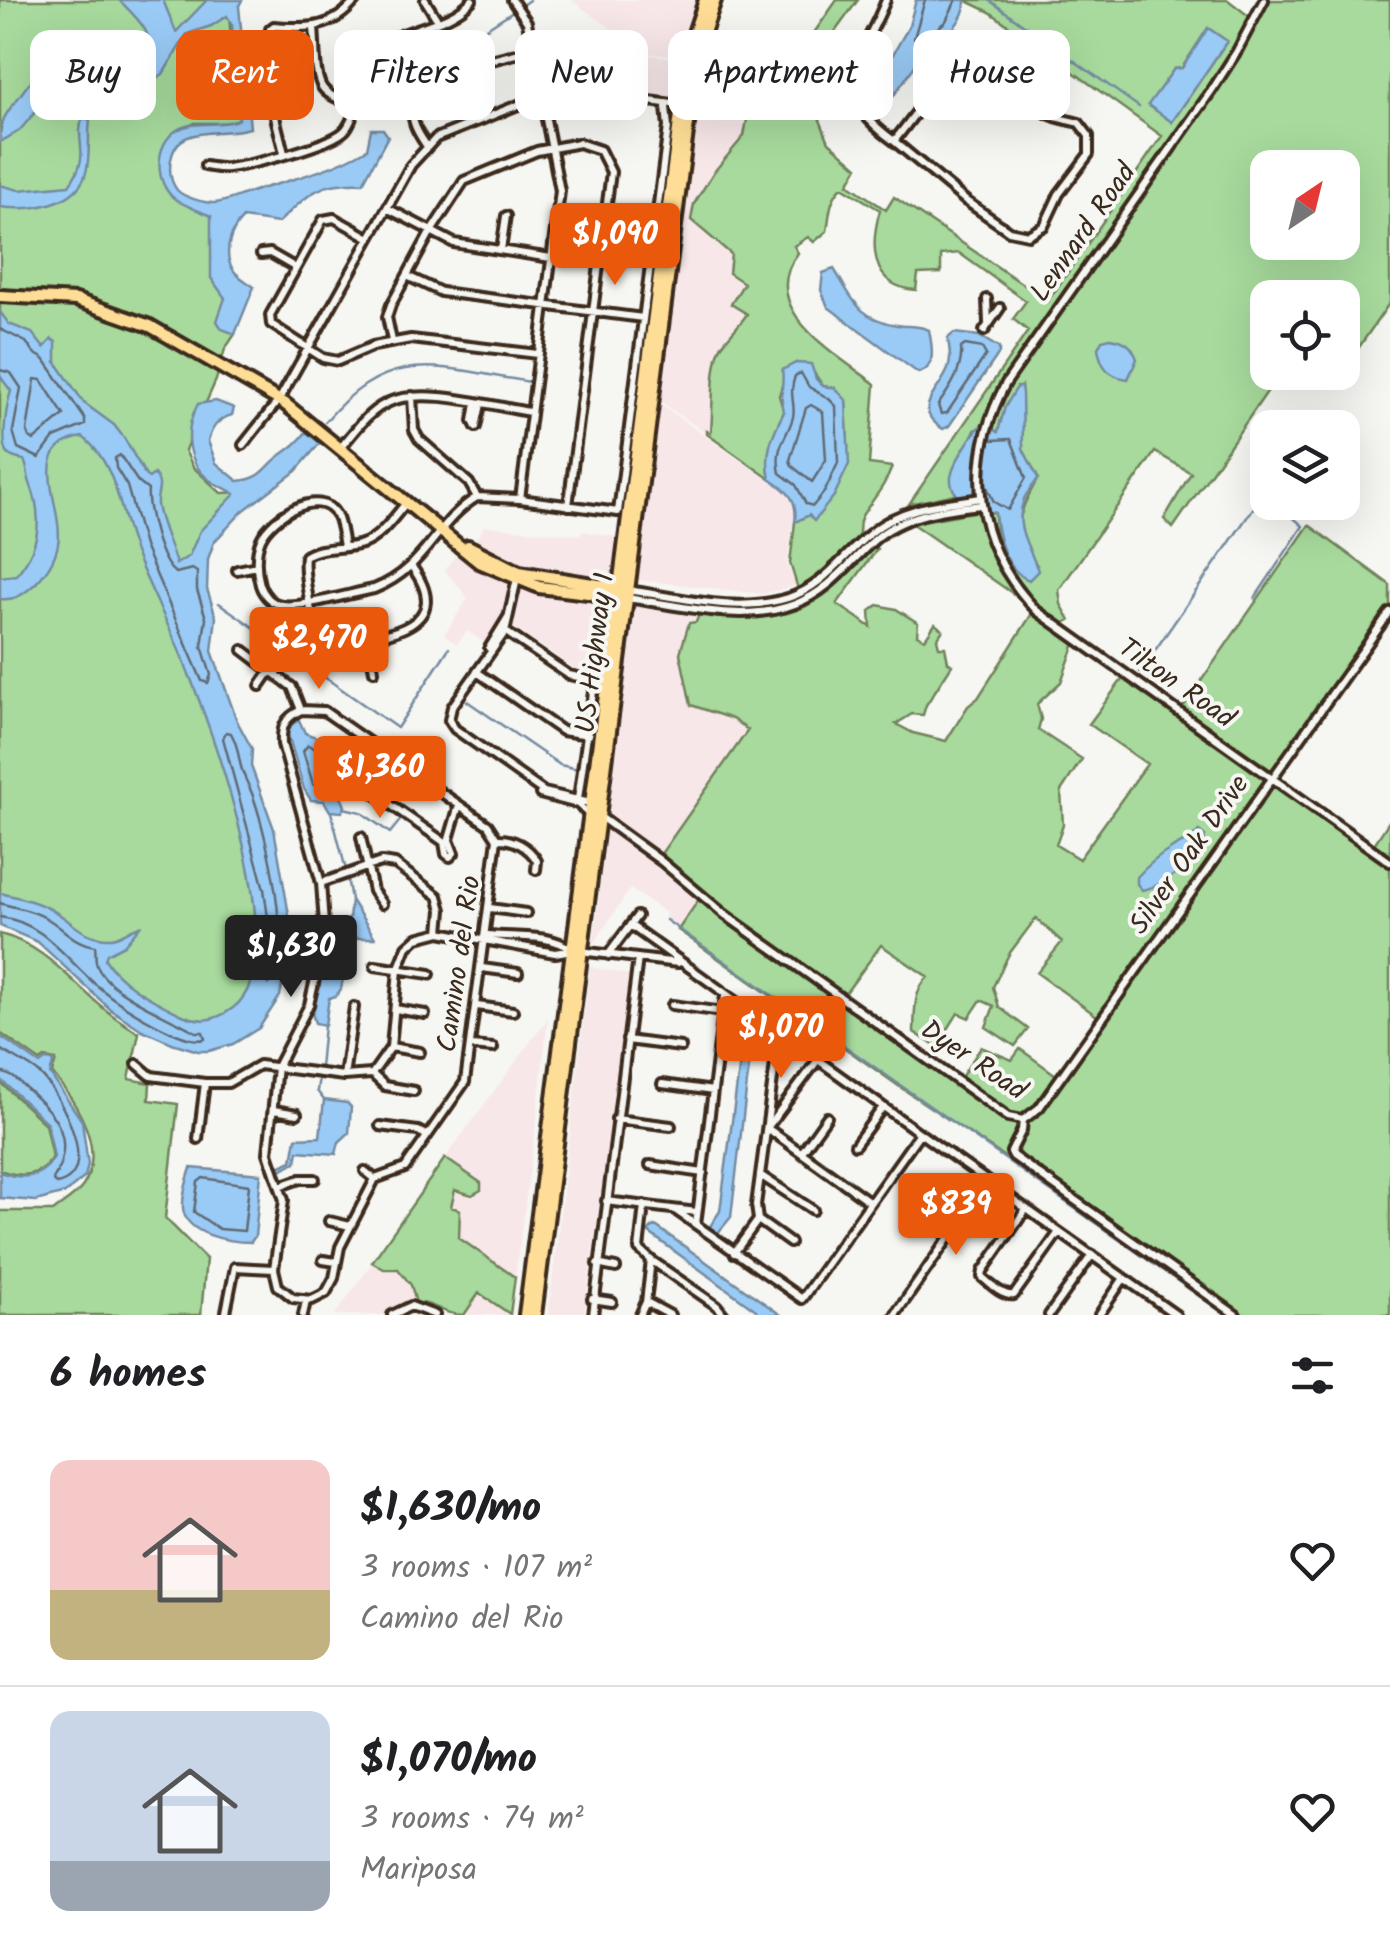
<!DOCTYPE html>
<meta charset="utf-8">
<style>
:root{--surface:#fff;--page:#f6f6f6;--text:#202124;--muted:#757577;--line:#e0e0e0;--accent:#ea580c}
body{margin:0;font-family:Kalam,sans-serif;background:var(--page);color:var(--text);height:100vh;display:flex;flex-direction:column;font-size:38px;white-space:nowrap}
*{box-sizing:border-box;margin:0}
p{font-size:32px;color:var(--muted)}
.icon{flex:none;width:55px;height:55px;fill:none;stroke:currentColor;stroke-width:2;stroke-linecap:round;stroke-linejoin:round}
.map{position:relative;height:1315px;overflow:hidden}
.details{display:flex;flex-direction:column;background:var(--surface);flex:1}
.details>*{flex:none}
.guide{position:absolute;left:30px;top:30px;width:1330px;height:90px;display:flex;gap:20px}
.needle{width:65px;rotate:35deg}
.buttons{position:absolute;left:1250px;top:150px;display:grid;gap:20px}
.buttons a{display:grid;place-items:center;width:110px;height:110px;border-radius:20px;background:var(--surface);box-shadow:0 10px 40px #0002;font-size:50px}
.price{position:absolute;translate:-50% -85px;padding:0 22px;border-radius:10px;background:var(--accent);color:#fff;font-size:32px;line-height:65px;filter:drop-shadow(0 2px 5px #0008)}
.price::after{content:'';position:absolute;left:50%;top:60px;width:30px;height:22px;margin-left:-15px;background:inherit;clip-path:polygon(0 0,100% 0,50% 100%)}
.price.active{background:#222;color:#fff}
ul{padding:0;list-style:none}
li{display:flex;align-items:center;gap:30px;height:250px;padding:0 50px}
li+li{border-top:2px solid var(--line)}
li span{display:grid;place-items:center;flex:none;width:280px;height:200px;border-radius:20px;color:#555}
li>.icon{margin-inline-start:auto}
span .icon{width:120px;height:120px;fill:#fffc;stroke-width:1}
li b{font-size:42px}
h2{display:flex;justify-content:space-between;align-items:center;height:120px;padding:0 50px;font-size:42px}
.pill{padding:0 35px;border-radius:20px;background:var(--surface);box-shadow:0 10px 40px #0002;font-size:35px;line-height:90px}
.pill.active{background:var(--accent);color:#fff}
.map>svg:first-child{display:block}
.built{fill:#f8e7e9}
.green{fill:#a7da9c;stroke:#71825d;stroke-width:2.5;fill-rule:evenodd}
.water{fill:#9acbf6;stroke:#748ba0;stroke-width:2.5}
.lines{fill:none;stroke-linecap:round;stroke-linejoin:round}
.shore{stroke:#616a74;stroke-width:2.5}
.stream{stroke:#748ba0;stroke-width:2.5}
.minor-casing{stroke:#3b2a1e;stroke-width:14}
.major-casing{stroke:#3b2a1e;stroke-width:18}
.minor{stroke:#f6f6f2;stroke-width:6}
.major{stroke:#fedd96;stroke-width:10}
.labels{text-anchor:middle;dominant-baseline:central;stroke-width:8;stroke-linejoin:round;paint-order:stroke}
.street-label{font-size:28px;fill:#3b2a1e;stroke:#f6f6f2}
</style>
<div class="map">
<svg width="1390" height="1315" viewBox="0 0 1390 1315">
<rect width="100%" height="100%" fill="#f6f6f2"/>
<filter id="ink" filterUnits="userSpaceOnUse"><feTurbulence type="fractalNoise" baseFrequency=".01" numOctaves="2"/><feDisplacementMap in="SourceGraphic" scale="20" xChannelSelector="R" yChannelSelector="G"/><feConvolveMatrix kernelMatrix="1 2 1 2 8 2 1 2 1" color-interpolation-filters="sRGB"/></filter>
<g filter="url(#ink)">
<path class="built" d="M571,0H696L679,56L646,53Z
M698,0L674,102L625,96L632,46L646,55L680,58Z
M707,43L723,47L758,75L763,89L749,109L744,136L730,149L715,172L731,254L730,265L744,283L747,313L734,334L723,343L717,356L711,434H707L659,401Z
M658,403L787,493L793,502L794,512L787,564L796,586L762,594L639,580Z
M484,526L579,535L582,531L617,537L611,579L559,576L510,564L473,545Z
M458,552L479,568L513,584L507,614L503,620H498L485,643L467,631L457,644L444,635L468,598L445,570Z
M517,585L548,594L608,602L605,625L599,633L595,672L575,669L510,625Z
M634,604L696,613L698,617L696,622L689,624L680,662L691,705L732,719L748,730L658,858L703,895L678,930L664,920L666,913L630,889L593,945Z
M590,967L630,975L584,1315H548Z
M548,1018L534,1140L515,1277L458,1238L460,1210L451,1208V1198L455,1190L481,1184L445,1158Z
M372,1263L384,1269H398L411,1285L416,1303L429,1304L445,1315H416L408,1310L404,1315H335Z
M479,1293L510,1314V1315H464Z"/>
<path class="green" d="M0,0H219V15L229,17L239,118L235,123H195L174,133L162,175L172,196L212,216L227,295L219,323L235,334L225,349L216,380L185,450L193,467L221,493L242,492L196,558L177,570L279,924L249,1011L196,1032L0,905Z
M837,0H858L813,62L811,98L829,142L858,167L848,184L886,210L894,197L1048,301L1162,136L990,12L965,0H1228L1250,17L1259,6L1236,50L1164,154L1150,168L1146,180L994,402L986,424L975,430L951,477L956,494L909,504L1028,331L1013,319L1026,301L959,253L941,255V273L918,274L916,290C870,287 870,245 880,210L842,187C829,199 830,215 827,231L814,242L808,237L794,246L798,253C755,309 836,354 875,384L869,464L892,467C885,486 874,498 863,514C857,523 861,529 858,537C853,554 814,582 798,589L790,563L795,522L809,515L848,449L846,401L835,388L823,386L814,373L796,363L787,368L779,396L784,412C772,435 765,453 770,479L707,434V431L711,433C713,411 711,362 722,345C729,335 739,326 747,314L731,304L744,283L729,273L731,254L691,220L694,204L713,173L744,136L749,109L763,89L758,75L731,54L738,50L788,70ZM1208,28L1227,41L1172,122L1149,105L1174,69L1182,68Z
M1266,0H1390V302L1342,372V298H1268V372L1280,373L1173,528L1164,519L1191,473L1155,452L1059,590L1061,604L1070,620L1061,625L1077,638L1061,682L1037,704L1041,719L1038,730L1082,759L1061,791L1063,825L1056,845L1079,859L1147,764L1089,724L1127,673L1181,710L1309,525L1390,585V612L1278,778L1371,849L1390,820V1315H1240L900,1087L678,930L702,895L658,858L748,730L732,719L691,705L680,653L689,623L696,622L698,617L696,613C786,624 814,617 873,546L877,549L837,604L871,627L870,611L878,605L896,609L918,623L917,635L925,639L935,624L943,630L937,639L939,647H945L948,662L952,665L926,705L923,715L912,714L896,724L913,733L946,741L968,706L978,698L1035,609L911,523L979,511L995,513L996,528L1006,554L1036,564C1011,526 1018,514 1038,478L1023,449L1021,387L1001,419L998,433L989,427L1008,384L1239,52ZM1268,168H1342V242H1268ZM1036,918L1062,942L1037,973L1101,1019L1063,1080L1020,1049L1012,1060L981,1047L960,1079L842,998L881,945L928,977C913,991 915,1012 914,1032L944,1052L948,1029L958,1013L969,1018L981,1000L994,1006L986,1027L1015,1046L1028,1029L999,1007L993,987L1009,954Z
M0,934C43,945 68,978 101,1006C112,1016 126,1025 139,1033L129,1079L150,1083L149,1100L178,1104L165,1218L206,1259L201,1315H0V1211H53C63,1203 76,1196 83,1186C107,1148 76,1102 52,1073L56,1060L45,1058L40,1061L0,1033Z
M0,1082L45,1124L52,1157C41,1177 20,1178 0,1170Z
M445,1158L481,1183V1190L472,1195L455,1190L451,1207L460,1210L459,1238L515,1277L510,1314L479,1293L464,1315C441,1315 435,1302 416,1303L411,1285L398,1269H384L372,1262Z"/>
<path class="water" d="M119,0H163L176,32L207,0H242L239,6L250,128C230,134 205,130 188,137C169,144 165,174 177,190C183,197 204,203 214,203C225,203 240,195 251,192C292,179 330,171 367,149L371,129H383L388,136L363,183C318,181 309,194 278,223L243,218C230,231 222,255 234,271C238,277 248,282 254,287L235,334L222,329L217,321L225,298L211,278V216C200,211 185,206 175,199C154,183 154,144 177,130C196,119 219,128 239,119L232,25L227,16L211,26L187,34L163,74L154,79L124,84L81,74L64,79L19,131L0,142C0,118 7,113 21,94C49,54 72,54 117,61C128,62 137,65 148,61C157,35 137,18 119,0Z
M916,0H965C967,26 932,46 916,64C908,75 900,87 892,98L883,92L879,79L909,26Z
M1208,28L1227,41L1172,122L1148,105L1174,69L1182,68Z
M83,117L90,120C88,136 90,152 87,168C81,206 29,211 0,207V185L19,190L69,185C93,153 73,142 83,117Z
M834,269C852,297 856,318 897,325C908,327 918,325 929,330C932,345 937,369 918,373L828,307L821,290L823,273Z
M0,312L9,324L32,333L44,348L52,339L56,342V362L84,403L114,425L124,438L146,476L149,478L154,474C164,486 156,491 157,505C160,524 171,546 176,564L189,556L200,531L235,494C229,490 222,487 214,483C186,466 183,430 198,404L216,401L234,408L232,415C218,419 212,427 208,441L216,463L238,481C264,479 264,467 281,455C292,447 298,443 306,432L320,443L296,471L243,511L214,542L208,559L207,589L216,617L212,651L237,721L252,749L251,766L274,829L290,921L287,960L280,996L259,1028L233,1044L209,1051H198L172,1043L142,1030L110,1009L38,942L0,926V893C16,897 30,899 46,907C72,918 79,939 111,938C121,937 131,928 140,926L124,945L107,954L105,959C120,984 153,1000 178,1013C199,1023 214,1022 233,1008C297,961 211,726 184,662C169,625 150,589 135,552C119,512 118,465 83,437C23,446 65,508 58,544C55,560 46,573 35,584C24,594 15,601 0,599V577L16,575C40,548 43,516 30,483C27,475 28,468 24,460C19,459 11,458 8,454C0,443 7,403 11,391L0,376Z
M954,333L979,336L999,348V353L949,426L943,429C910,408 939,393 948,369C952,358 949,349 948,338Z
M1110,338C1125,340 1132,345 1137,359L1128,379C1108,376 1101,367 1098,348L1102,340Z
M796,363L811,364L816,379L823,386L835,388L846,400L849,464L834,496L814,521L809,515L795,522C798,499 788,491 770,479C764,453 772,435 784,412C778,393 785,383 782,370Z
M1017,387H1021L1022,393L1023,449L1038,478C1034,486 1027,491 1024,499C1013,528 1030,546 1038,571L1029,580C1006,571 997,537 995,513L973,508L983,507L982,474L989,427L998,432L1005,407Z
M984,423L978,475L979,496L961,499C955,493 950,487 951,478C952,465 974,430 984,423Z
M299,720L305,733L324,740L339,750L333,777L345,806L342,812L330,811L324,801L311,800L304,789L288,734L291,725Z
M1199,831L1205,836C1202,859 1164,886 1142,890L1137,884V877C1147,866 1159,856 1171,849C1182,841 1190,842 1199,831Z
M351,900L375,938H351L341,989L336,996L329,998L325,1025L315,1023L312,1013L334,925L339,920H349Z
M0,1036L40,1064L45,1060L54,1061L50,1074L82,1121L88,1164L85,1177L65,1193L36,1201L0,1198V1172C22,1180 42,1179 54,1157L47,1123L0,1079Z
M743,1039L752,1041L731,1217L717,1234L709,1228L720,1211Z
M324,1100L347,1103L351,1107L349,1133L339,1142L336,1154L298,1151L296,1162L277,1172L276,1168L292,1161L296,1138L320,1137Z
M191,1168L261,1174L255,1236L251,1242C230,1242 185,1235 183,1208C182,1196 187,1180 191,1168Z
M654,1226L657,1227L781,1315H758L756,1310L648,1232Z"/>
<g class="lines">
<path class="shore" d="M925,0L914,38L919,44L946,21L956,0
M0,329L26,342L34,353L44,359L85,419V425L54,438L39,458L18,448L13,431L21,388L11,373L0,370
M965,345L982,348L986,355L947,413L941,414L938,405C950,388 963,370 961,348Z
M801,373L809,387L828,398L836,406L838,463L825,491L813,506L806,504L796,485L780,473C774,446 787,439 793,417C796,403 788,396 795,376Z
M35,379L41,380L64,415L34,440L29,437L27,431Z
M811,405L823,412L826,460L812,482L792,466L790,460L806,408Z
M120,455L138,482L148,490C146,507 160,565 176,573L192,569L197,572V590L206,618L202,646L211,675L208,683L202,681L144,546L127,486L116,468L115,458Z
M987,487L994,502L1008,510L1026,478L1011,439L991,440
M226,732L231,733C240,750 237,755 242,770C245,780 251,789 254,799C267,837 294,952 269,984L264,979L268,918L264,889L223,738Z
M308,745L327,755L325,786L321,790L313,784L303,751Z
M0,903C15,908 31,909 46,918C64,928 73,943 95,946C96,951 95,957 96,962C102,992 174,1018 196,1032H203L205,1039C194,1042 181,1036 169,1031C142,1018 118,1004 95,984C65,958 43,922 0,917
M0,1049C12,1057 29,1064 40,1074C61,1095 103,1175 56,1184L53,1180C76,1139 58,1117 27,1089C18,1081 12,1074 0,1072
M203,1178L249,1185L244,1231L219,1229L194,1212L198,1182Z"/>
<path class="stream" d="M989,0L1139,107
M522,5L529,0
M720,9L723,0
M714,35L776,79
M383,104L387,79L398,68L479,33L516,9
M325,422C391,344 440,368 530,382
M1255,598L1303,526L1275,502
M219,603L397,728L449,648
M1140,672L1259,500L1268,497
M467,701L560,765L578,769
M344,808L361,812L390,833L402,818
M331,812L346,870
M347,877L351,900
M666,920L1226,1315
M320,1068L324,1025
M319,1076L317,1091L324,1100"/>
<defs>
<path id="minor" d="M425,0L438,21
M512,0L527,22L560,191L520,499
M886,0C861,63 822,89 894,141
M1264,0L1237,51L1212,90L1006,383C963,463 974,546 1037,611L1390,862
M314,28C316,46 314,70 321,85C331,107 390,108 412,111
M982,57C1016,62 1021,98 1048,114C1057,119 1069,120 1079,123L1089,136V154L1059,194L1044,226L1028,235L1009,231L966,201L894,141C916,115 948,61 982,57Z
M616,99L622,64
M426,145C417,132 407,116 416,100C430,72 505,56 534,50
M284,153L275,117L270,29L274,26C309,28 332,30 356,0
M205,166C212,167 220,169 228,168C250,165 334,145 346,129C365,103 348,69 382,45C409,26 448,26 472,0
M387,208L454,243L551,258
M370,238L334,218L323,220L270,315L271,324L323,358L338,361L373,346L411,339L538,354
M501,250L506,216
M261,254L270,253L296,268
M407,276L441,292L643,318
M987,299L988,323
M984,331L1000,308
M392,341L387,317L391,305L430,233L464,181L537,151L579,143L600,150L611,172L568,506
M412,396L414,430L419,439L469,483L477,497
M476,403L473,421L476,427L481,404
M243,445L279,400L411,165L436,138L548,93H588L680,105
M341,447C355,431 366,414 385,404C419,385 492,406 530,412
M406,503C394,517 380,538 362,544C343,550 321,546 305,556C303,571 311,627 322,638C328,643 329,642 337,643C379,637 458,630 412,567
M344,546C342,537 341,524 337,516C320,485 271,517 261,539C255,553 256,571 260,585C263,594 271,604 282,605C302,608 352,593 374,589C427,568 434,523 477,497L520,499L618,512L668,127L666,107
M237,570L257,566
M518,574L505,632L452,707L449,720L455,729L544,792L590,803
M627,590C678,597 738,614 788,598C825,586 843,555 872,532C903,506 943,504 981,498
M627,598C679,605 744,624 795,604C829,591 847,565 873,541C901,515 944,509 981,505
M506,632L569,675L596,681
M368,638L374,671
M489,648L508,617
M243,650L292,687L301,710
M477,672L562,731L589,735
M260,686L271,670
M301,710L324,711L488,825L497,839L465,1082L405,1168L375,1179L340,1247L334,1278L326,1293L312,1300L293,1298L278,1286L274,1269L284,1200L268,1153L277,1067L309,1005L322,948L324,924L321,883L282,744C281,726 285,718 301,710Z
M375,747L358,772V782L444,842L446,854L450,857L454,853L449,840
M540,794L578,804L587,813
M578,799L601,635L599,629L612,621
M599,816L661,861L724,914L1008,1117L1023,1120L1022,1130L1011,1152L1013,1156L1236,1315
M361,837L373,891L382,904
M449,839L459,805
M497,839C513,838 529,847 537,861L536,870
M321,883L381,862L395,864L438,896L442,910L440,932
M490,908L526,913
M630,925C812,1056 993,1186 1176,1315
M485,938L489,935C515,938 551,933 572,950L678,963
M608,955L637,916
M375,966L430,974
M482,968L518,973
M672,1005L723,1012
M477,1006L513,1011
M395,1009L425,1014
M627,1040L681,1047
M472,1046L493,1048
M391,1047L420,1052
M817,1061L767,1128L870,1202
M137,1064L151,1076L205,1083H228L259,1065L344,1076L372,1074L391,1047L398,970L407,947L417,938L440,932L555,953L572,950
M372,1074L385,1086L414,1091
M344,1076L354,1007
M662,1084L713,1091
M274,1110L297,1114
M616,1119L671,1126
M1023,1120L1039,1108L1390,612
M380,1126L418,1131L426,1135
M198,1139L205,1083
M855,1145L883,1107
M802,1152L827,1117
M650,1165L703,1173
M365,1171L375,1179
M760,1175L813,1210
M280,1186L300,1179H315
M606,1201L697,1212
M1026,1209L983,1271L982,1277C990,1284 1003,1297 1014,1295L1059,1232
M675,1210L802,1299L919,1134
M758,1220L790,1243
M329,1221L350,1226
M696,1224L725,996
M734,1253L758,1220L756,1205L779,1034
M323,1260L336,1262
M651,1260L717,1306L724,1315
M597,1264L616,1268
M592,1299L612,1302
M646,1302L670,1315
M226,1312L235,1267L274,1269
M303,1315L306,1301
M392,1315L411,1306L435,1315
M593,1315L638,958
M640,1315L646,1302L651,1260L639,1249L644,1205
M895,1315L988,1181
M1049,1315L1092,1255
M1099,1315L1124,1278"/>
<path id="major" d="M0,296L76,300L150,326L284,403L479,562L539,587L621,597
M468,546L519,572L623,589
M525,1315L684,83L693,36L705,0
M535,1315L693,85L702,39L715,0"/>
</defs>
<use href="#minor" class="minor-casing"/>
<use href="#major" class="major-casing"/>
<use href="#minor" class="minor"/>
<use href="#major" class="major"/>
</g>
</g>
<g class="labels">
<g class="street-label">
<text transform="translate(1084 233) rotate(-55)">Lennard Road</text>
<text transform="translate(596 653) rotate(-83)">US Highway 1</text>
<text transform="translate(1176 684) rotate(35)">Tilton Road</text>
<text transform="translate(1190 855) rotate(-55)">Silver Oak Drive</text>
<text transform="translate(460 964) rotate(-82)">Camino del Rio</text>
<text transform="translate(973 1061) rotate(34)">Dyer Road</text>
</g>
</g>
</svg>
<div class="buttons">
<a><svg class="needle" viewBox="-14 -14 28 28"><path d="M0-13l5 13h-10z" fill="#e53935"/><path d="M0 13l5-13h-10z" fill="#757577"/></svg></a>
<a><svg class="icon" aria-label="locate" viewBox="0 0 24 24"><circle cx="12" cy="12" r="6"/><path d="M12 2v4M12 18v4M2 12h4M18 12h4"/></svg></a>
<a><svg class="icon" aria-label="layers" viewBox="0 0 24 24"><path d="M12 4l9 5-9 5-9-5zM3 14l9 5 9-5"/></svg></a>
</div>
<b class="price" style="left:615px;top:288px">$1,090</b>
<b class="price" style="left:319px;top:692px">$2,470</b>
<b class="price" style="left:380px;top:821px">$1,360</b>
<b class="price active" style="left:291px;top:1000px">$1,630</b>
<b class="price" style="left:781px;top:1081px">$1,070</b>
<b class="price" style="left:956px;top:1258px">$839</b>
<div class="guide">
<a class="pill">Buy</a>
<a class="pill active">Rent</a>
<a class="pill">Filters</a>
<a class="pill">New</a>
<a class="pill">Apartment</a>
<a class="pill">House</a>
</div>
</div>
<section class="details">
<h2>6 homes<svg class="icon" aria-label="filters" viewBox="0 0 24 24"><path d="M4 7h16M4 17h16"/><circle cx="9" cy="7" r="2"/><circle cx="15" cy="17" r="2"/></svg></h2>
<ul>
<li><span style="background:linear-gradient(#f6c9c9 65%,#c2b280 0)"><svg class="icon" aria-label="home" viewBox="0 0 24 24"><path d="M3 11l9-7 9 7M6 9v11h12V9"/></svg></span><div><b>$1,630/mo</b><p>3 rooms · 107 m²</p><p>Camino del Rio</p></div><svg class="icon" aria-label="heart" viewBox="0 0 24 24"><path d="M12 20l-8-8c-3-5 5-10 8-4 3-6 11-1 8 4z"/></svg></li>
<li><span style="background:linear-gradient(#c9d6e8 75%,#9aa5b1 0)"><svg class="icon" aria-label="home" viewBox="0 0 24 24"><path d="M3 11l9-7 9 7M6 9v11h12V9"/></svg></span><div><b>$1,070/mo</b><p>3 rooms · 74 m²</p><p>Mariposa</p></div><svg class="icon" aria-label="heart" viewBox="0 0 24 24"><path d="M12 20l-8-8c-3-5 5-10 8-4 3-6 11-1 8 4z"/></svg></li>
</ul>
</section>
